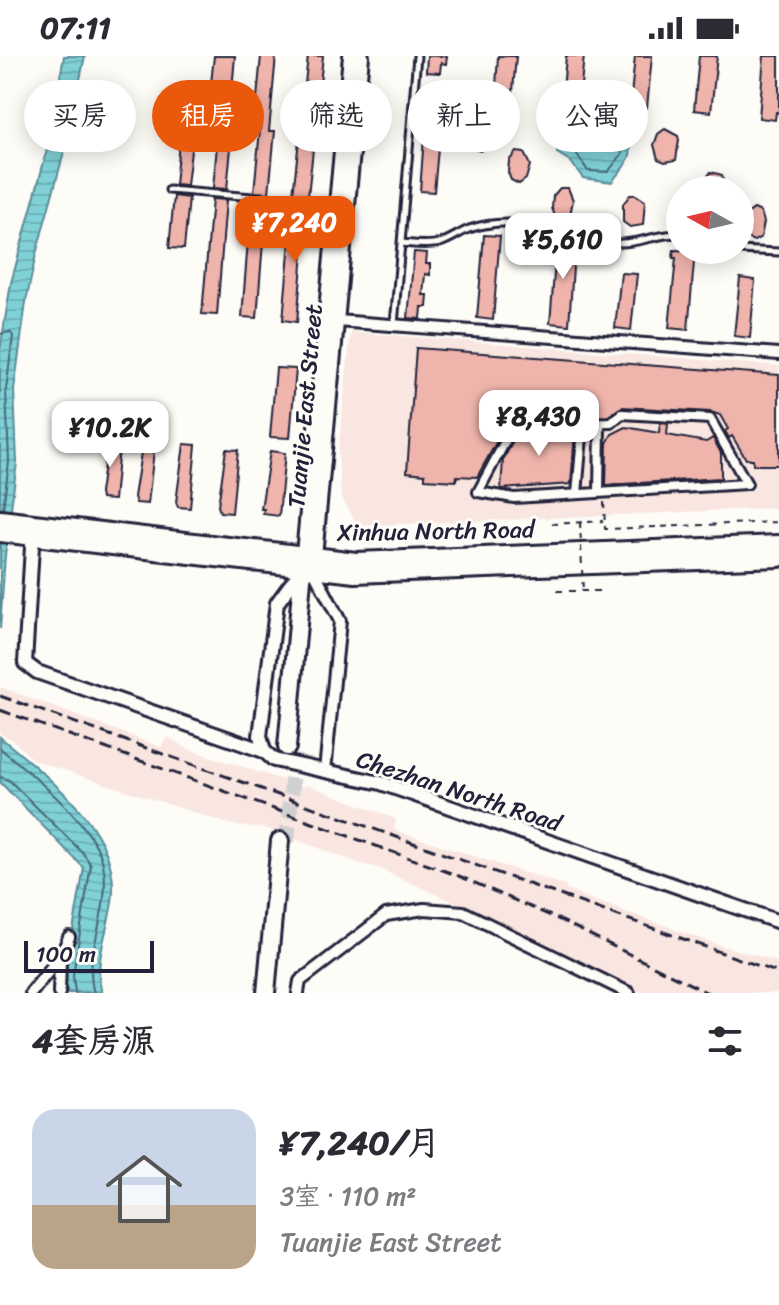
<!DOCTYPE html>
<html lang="zh">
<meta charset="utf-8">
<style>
:root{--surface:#fff;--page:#f2f2f3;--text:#2b2b33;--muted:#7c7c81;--line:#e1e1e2;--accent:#ea580c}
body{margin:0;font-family:Sriracha,"LXGW WenKai TC",sans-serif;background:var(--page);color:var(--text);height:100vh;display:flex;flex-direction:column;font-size:30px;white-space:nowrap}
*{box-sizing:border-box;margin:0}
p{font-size:26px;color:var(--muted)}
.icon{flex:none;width:44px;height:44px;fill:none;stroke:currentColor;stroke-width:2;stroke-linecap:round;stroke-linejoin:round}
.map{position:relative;height:937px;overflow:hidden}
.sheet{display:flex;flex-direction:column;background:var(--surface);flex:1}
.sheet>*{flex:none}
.hud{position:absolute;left:24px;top:24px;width:732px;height:72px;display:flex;gap:16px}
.needle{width:52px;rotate:278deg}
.tools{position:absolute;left:666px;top:120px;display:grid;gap:16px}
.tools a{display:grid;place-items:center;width:88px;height:88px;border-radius:50%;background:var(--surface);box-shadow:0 4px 20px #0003;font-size:40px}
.scale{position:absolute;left:24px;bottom:20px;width:130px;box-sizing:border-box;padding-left:8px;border:4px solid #22223b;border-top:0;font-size:22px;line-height:28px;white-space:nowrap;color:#22223b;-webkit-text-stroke:6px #fdfcf7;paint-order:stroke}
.price{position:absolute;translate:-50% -68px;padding:0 18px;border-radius:16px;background:#fff;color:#222;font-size:26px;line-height:52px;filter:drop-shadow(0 2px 4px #0008)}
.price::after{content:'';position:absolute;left:50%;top:48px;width:24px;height:18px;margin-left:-12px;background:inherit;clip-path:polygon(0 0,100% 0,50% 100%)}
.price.selected{background:var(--accent);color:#fff}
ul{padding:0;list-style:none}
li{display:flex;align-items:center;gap:24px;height:200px;padding:0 32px}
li+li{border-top:2px solid var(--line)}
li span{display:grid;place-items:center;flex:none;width:224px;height:160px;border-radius:24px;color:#555}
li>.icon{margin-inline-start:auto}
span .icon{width:96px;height:96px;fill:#fffc;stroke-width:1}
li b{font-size:34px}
h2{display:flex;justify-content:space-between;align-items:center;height:96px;padding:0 32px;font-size:34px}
.pill{padding:0 28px;border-radius:36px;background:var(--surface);box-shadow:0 4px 20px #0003;font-size:28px;line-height:72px}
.pill.selected{background:var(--accent);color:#fff}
.status{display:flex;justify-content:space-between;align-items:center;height:56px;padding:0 40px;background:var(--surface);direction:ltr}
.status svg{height:22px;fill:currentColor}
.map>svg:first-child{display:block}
.built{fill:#f9e6e0}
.water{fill:url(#water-rules);stroke:#5a8b98;stroke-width:2}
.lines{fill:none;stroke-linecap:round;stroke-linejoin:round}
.shore{stroke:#476879;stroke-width:2}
.building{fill:#efb4ac;stroke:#22223b;stroke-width:2}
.primary-tunnel{stroke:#d1d0d1;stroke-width:16;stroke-dasharray:16 8;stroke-linecap:butt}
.service-casing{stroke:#22223b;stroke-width:11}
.pedestrian-casing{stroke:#22223b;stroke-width:14}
.minor-casing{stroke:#22223b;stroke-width:16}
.tertiary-casing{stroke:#22223b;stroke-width:18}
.secondary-casing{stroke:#22223b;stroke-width:20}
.primary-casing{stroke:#22223b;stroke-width:22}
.path{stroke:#22223b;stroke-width:2;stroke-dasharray:6 6;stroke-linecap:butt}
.service{stroke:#fdfcf7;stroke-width:5}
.pedestrian{stroke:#fdfcf7;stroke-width:8}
.minor{stroke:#fdfcf7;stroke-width:10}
.tertiary{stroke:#fdfcf7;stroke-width:12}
.secondary{stroke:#fdfcf7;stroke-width:14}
.primary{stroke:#fdfcf7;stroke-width:16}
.rail{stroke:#22223b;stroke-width:3;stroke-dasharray:12 6;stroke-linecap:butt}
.path-bridge{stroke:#22223b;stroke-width:2;stroke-dasharray:6 6;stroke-linecap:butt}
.labels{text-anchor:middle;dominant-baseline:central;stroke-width:6;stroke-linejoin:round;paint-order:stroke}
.street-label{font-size:24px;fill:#22223b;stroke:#fdfcf7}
</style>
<div class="status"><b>07:11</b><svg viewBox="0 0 49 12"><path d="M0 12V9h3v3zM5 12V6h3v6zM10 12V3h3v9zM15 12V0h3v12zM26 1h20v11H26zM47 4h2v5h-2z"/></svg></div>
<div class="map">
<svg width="779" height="937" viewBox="0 0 779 937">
<defs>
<pattern id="water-rules" width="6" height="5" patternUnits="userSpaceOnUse" patternTransform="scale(2)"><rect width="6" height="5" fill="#7fd1d6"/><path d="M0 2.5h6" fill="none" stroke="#6db3b9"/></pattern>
</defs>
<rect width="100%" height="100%" fill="#fdfcf7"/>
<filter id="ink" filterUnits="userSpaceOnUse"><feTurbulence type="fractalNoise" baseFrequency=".0125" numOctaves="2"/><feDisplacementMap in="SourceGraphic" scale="16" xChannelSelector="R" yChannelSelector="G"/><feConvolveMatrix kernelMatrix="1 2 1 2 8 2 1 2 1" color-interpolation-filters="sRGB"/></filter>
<g filter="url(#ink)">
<path class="built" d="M351,276L779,310V452L362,470L355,464L341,441L340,424L338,396Z
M0,631L161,691L167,681L191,694L304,731L308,729L396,763L394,774L566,830V834L716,888L779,906V937H642L461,849L375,811L361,808L265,772L232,769L33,704L13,684L0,678Z"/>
<path class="water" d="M64,0H85L66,89L36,198L26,246L14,334L17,406L5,499L0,573V294L11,227L46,98Z
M607,64C620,69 634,83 630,99C628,108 617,118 612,126L583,122L570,105L557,97V87L565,82H577L585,69Z
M0,681C48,722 123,775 112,846C108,875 93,908 102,937H67L65,920L84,812L0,726Z"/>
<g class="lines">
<path class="shore" d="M606,72L617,80L622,98L608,116L588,115L573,93L585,86L591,75Z
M0,278L10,276L13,280L6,334L9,406L3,453
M0,692C29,716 92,767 102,804C107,822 105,841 101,859C97,883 86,912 94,937
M0,721L9,724L83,797L91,809L73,919L75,937"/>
</g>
<path class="building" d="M214,0H235L230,57L208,55Z
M261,0H276L269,75H275L269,137L254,136L261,63H255Z
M308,0H323L308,140L293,139Z
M427,0H447L446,8L441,7L440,17L426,16Z
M498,0H516L512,47L495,45Z
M566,0H584L579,48L562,46Z
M635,0H652L647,52L630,50Z
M699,0H717L711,56L694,54Z
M764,0H779V57L776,56L775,64L759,62Z
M480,63L487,66L490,76L487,91L480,95L472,92L469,78L472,68Z
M181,65L194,67L187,130L175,129Z
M219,69L233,71L227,133L213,132Z
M665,73L678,80L679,84L676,104L665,106L658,103L654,89L658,78Z
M424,81L439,82L434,136L420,135Z
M516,96L524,97L530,109L526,123L519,128L511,124L508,116L509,105Z
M711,116L722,119L724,134H702L704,125Z
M560,132H568L573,144L570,159L563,163L555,160L552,152L553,140Z
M630,139H636L645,145L643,169L630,171L623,166V148Z
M174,140L189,142L184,193L169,192Z
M212,143L226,144L217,259L202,258Z
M251,146L266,148L257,262L242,261Z
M293,150L307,151L297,266L283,264Z
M754,153L761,156L764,166L761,181L754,185L746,182L742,168L747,158Z
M484,179L500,180L493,264L477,262Z
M557,180L575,182L569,269L550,267Z
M674,194L695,195L688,274L669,272L676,202H673Z
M414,196L427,197L426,208H430V219L425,218L423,239H428L427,251H422L421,263L408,262Z
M621,217L637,218L631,274L615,272Z
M740,222L755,224L750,282L734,280Z
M416,292L779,319V409H753V403H746L732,380L729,382L725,375L728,373L720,359L711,356L622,351L608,360L581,361L569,347L532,343L520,344L517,349L477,421L457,420L456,425L425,423V418L407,416Z
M276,312L296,313L290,382L270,381Z
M548,358L556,359L554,375L575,377L571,428L501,433L503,404L520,372L547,374Z
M660,367L668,368L667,379L706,386L713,382L721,397V422L606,429L607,387L612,378L626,371L659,377Z
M108,380L120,381L114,444L101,443L100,437Z
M143,384L155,385L148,448L136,447L134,441Z
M184,388L196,389L190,452L178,451L176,446Z
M226,393L238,394L232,457L220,456L218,450Z
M270,395L285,397L279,460L263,458L264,453H261Z"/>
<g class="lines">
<path class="primary-tunnel" d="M287,786L295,691"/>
<defs>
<path id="service" d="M169,134L335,148
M401,187C414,188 427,190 440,187C450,184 459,177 469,173C493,165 523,164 545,176
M621,187C641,187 660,177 680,178
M739,194L779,196
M394,269L417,0"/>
<path id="pedestrian" d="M532,350L566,353L578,368L611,367L622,358L710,363L747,428L514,442L478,436L523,352Z
M599,437L600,369
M577,438L583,369"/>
<path id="minor" d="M337,265L779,298
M313,513L340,565L325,715
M31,937L62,898L69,881
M59,937L60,903
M298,937L300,925L386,859L424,853L463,856L629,937"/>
<path id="tertiary" d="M33,474L25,607L37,616L264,695
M302,513L277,547L260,680L264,695L274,704L381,727L779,866"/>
<path id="secondary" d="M304,498L351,0
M314,500L361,0"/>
<path id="primary" d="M0,463L356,505L779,488
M0,477L355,518L779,502
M287,691L304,501
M266,937L280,785"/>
</defs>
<use href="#service" class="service-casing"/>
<use href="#pedestrian" class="pedestrian-casing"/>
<use href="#minor" class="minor-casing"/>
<use href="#tertiary" class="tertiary-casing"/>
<use href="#secondary" class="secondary-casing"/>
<use href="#primary" class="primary-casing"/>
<path class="path" d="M604,446L605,473L779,466
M552,468L603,465
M557,535H604"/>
<use href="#service" class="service"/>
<use href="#pedestrian" class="pedestrian"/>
<use href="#minor" class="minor"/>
<use href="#tertiary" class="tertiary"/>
<use href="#secondary" class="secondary"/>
<use href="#primary" class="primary"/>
<path class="rail" d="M0,640L779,917
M0,654L459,820L560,864L708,937"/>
<path class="path-bridge" d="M580,466L583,535"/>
</g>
</g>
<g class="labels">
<g class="street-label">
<text transform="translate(305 350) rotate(-85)">Tuanjie East Street</text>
<text transform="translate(436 475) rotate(-1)">Xinhua North Road</text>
<text transform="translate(459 735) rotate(18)">Chezhan North Road</text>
</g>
</g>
</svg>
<div class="tools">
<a><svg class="needle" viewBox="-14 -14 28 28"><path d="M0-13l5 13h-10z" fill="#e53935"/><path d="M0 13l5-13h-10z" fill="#7c7c81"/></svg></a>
</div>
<div class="scale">100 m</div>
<b class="price selected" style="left:295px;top:208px">¥7,240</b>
<b class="price" style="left:563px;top:225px">¥5,610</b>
<b class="price" style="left:539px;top:402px">¥8,430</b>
<b class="price" style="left:110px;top:413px">¥10.2K</b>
<div class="hud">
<a class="pill">买房</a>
<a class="pill selected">租房</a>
<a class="pill">筛选</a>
<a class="pill">新上</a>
<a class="pill">公寓</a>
</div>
</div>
<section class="sheet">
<h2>4套房源<svg class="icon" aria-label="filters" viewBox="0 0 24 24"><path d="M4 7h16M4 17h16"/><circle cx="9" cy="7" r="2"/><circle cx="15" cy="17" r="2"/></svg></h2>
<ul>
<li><span style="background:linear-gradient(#c9d6e8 60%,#b9a48a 0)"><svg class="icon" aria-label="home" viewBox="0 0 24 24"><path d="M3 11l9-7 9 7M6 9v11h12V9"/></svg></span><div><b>¥7,240/月</b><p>3室 · 110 m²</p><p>Tuanjie East Street</p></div></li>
</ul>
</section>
